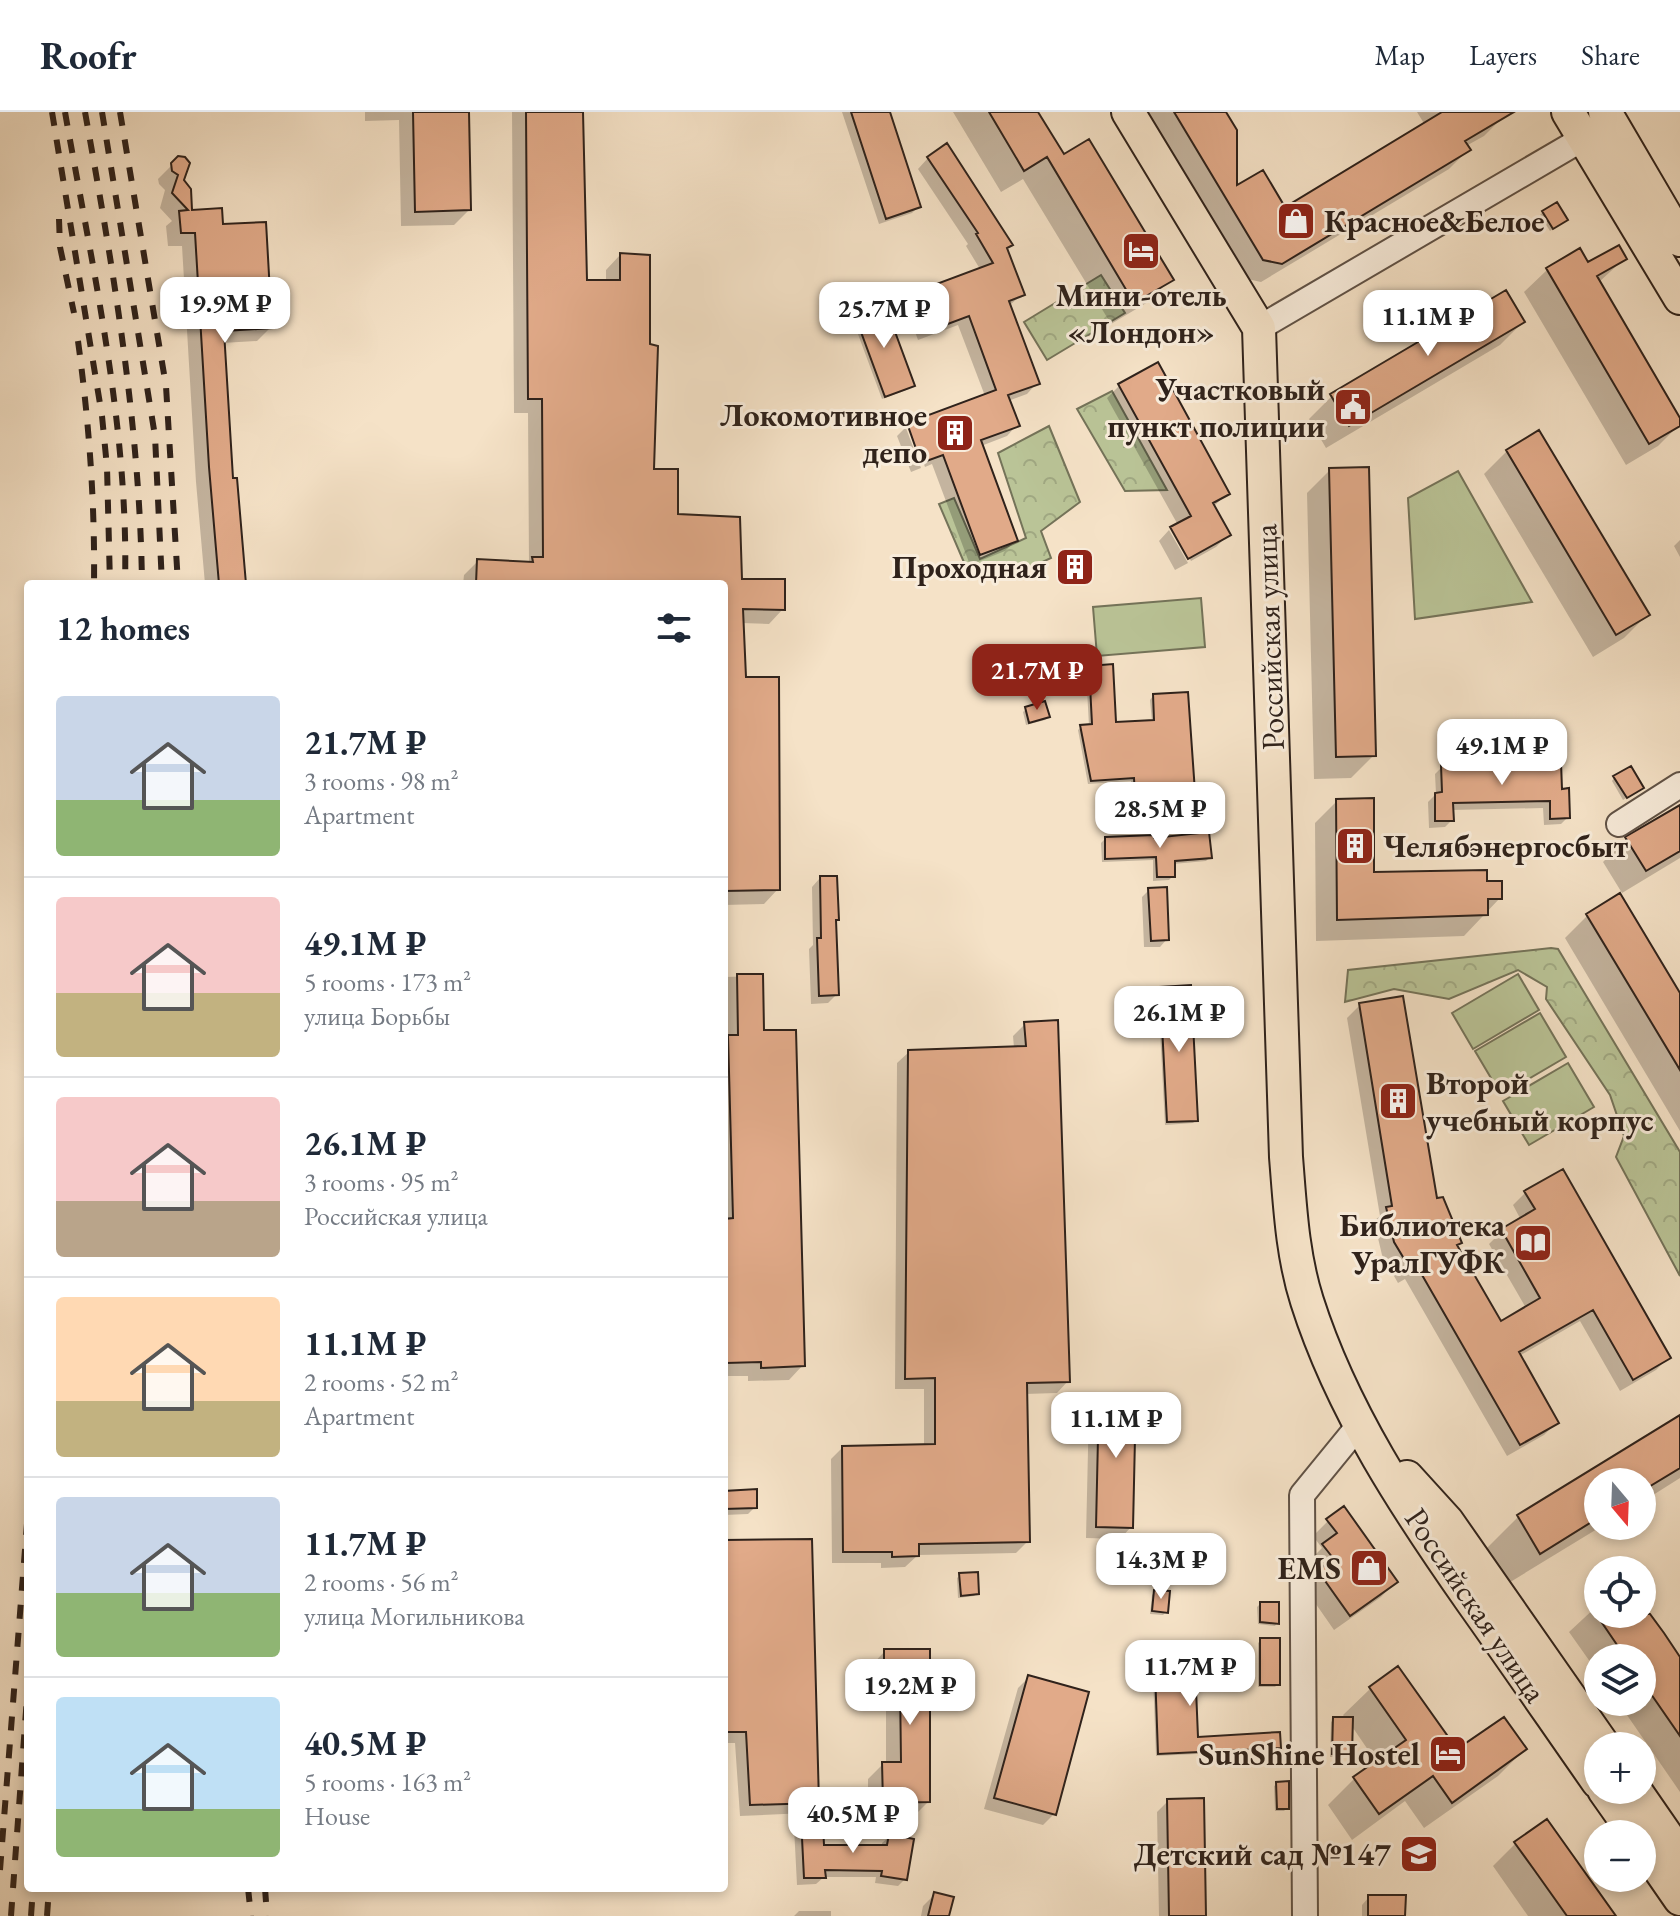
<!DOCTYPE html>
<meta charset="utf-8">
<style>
:root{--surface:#fff;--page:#f6f6f7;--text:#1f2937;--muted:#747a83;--line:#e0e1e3;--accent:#8f2418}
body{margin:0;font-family:"EB Garamond",serif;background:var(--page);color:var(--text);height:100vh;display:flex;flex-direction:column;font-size:30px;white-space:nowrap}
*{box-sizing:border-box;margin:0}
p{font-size:26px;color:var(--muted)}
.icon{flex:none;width:44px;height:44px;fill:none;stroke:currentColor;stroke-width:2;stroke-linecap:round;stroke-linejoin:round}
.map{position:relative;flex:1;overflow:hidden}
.side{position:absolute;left:24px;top:468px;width:704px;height:1312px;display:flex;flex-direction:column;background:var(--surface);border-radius:8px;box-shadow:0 4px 12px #0003}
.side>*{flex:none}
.needle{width:52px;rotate:161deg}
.tools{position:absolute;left:1584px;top:1356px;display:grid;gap:16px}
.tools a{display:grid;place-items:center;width:72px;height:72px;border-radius:50%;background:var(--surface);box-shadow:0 4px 12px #0003;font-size:40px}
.price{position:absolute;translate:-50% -68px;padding:0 18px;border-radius:16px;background:#fff;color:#222;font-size:26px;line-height:52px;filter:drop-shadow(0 2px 4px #0008)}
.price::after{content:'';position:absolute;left:50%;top:48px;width:24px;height:18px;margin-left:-12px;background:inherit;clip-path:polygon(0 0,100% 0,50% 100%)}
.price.on{background:var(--accent);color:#fff}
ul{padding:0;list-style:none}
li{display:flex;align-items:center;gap:24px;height:200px;padding:0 32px}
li+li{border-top:2px solid var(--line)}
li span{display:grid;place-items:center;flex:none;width:224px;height:160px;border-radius:8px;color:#555}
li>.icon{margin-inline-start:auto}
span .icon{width:96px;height:96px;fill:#fffc;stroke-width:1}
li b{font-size:34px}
h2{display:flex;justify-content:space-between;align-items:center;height:96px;padding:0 32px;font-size:34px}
header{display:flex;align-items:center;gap:48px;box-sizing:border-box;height:112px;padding:0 40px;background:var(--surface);border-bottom:2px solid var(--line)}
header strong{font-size:38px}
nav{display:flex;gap:44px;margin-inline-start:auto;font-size:28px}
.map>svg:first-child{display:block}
.forest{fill:url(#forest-crowns);stroke:#747359;stroke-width:2}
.park{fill:#bac497;stroke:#747359;stroke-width:2}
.shadow{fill:#0003}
.building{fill:#e1aa89;stroke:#2f221b;stroke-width:2}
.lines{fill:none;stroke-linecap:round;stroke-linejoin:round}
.minor-casing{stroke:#605246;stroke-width:28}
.major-casing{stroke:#2f221b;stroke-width:36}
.minor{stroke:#f8ecdb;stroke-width:24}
.major{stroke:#f5e2c7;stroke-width:32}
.rail{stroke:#2f221b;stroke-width:6;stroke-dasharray:14 14;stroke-linecap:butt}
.labels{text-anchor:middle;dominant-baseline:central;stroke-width:6;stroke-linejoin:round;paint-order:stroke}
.poi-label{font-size:32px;font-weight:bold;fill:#2f221b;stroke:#f8ecdb;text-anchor:end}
.street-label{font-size:32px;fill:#2f221b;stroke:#f8ecdb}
</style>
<header>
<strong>Roofr</strong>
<nav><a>Map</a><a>Layers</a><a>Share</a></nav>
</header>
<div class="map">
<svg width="1680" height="1804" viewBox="0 0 1680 1804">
<defs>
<pattern id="forest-crowns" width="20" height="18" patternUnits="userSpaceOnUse" patternTransform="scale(2)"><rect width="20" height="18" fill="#bac497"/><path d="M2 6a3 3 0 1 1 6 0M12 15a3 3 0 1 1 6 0" fill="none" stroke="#a0a882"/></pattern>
</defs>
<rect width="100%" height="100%" fill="#f5e2c7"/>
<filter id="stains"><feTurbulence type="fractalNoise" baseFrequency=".0025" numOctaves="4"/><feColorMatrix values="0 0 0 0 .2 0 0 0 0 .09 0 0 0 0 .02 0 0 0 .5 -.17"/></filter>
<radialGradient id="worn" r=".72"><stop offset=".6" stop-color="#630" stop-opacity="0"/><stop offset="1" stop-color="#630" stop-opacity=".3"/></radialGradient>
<path class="forest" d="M1101,163L1125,201L1047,248L1024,210Z
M1112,279L1167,378L1125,379L1077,297Z
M1049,314L1080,390L1041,419L1051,446L1017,462L966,455L939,392L954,386L980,447L1026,426L998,341Z
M1551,836L1558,837L1680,1040V1164L1616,1045L1624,1024L1610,983L1546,887L1547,875L1518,858L1449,887L1394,877L1345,890L1348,858Z"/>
<path class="park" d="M1458,359L1532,490L1415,507L1408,386Z
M1201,486L1205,535L1097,544L1093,495Z
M1518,862L1539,898L1473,937L1452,901Z
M1540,901L1566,945L1501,983L1475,939Z
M1568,951L1594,995L1529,1033L1503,989Z"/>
<path class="shadow" d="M365,0H467L469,98L454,113L401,114L399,8L365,9Z
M512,0H581L585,170H606V158L620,143L652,359L676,404L740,469L783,497L769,512L742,511L744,567L778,777L764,792L724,793V472H463L464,463L478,449L529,452L528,301H514Z
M842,0H888L919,94L912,101L879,112Z
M953,0H1036L1063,45L1171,167L1148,190L1111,212L1023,67L1001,80Z
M1144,0H1224L1235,77L1284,97L1425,13L1417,0H1500L1503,5L1484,24L1466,34L1468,38L1449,57L1261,170L1243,166Z
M179,46L182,68L190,100L221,115L270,216L257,229L222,231L231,369L244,472H205L196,370L182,134H168L166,114L172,109L160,96L165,78L159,72L158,67Z
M928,46L1006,137L1022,182L1009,194L1037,271L1027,282L1008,289L1017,313L1007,324L981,334L1016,428L1005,439L970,453L932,352L925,355L910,316H906L921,356L911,360L897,324L908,313L985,284L958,213L918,228L905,192L916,182L980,157L966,134L968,132L918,57Z
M1543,100L1563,111L1550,119L1540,103Z
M1579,139L1588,153L1624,147L1598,171L1680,310V312L1658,334L1626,353L1524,180L1547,158Z
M855,203L912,274L909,277L882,287L852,206Z
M1523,210L1500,233L1326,336L1309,307L1332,284Z
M1119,274L1228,381L1213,395L1228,423L1216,435L1191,449L1174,418H1170L1178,413L1107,286Z
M1507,339L1647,503L1624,526L1593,545L1484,362Z
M1330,358L1374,643L1351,666L1314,667L1307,381Z
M1169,418L1188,451L1175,458L1159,429Z
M1680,428V445L1674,434Z
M1090,556L1114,612L1152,610L1150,588L1153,584L1193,679L1190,682L1132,686L1131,669L1088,672L1078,618L1081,615L1089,614L1086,559Z
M1026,597L1048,605L1045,608L1026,613L1023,600Z
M1442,655L1560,679L1568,705L1561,712L1544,713L1543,696L1452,698V708L1445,715L1429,716L1428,690L1436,682L1435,662Z
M1614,666L1639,678L1623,688L1612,669Z
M1337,689L1372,762L1485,771L1500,786L1464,824L1316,829L1315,711Z
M1680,695V746L1622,781L1603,750L1626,727Z
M1105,727L1152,728L1210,745L1206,749L1173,752V764L1169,768L1153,769V748L1102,750L1101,731Z
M820,766L837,807L834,810L837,882L828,891L811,892L809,837L813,833L812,775Z
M1149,778L1167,827L1160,835H1144L1142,785Z
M1588,803L1680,885V1019L1565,826Z
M761,864L762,920L803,1253L789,1268L748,1269V1264H724V865Z
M1161,877L1196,1008L1193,1011L1165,1013L1158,880Z
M1360,893L1435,1089L1456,1134L1500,1212L1526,1196L1489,1132L1502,1119L1521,1108L1513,1093L1526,1080L1669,1245L1656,1258L1620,1279L1580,1209L1519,1244L1557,1310L1544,1323L1507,1344L1405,1167L1398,1171L1382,1143L1374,1109L1380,1104L1347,906Z
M1025,912L1068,1269L1057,1281L1025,1282L1028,1429L1016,1441L918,1443L905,1455L881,1456V1451H832L831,1347L842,1336L924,1335V1277H895L897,951L909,940L1014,936L1013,924Z
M1100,1283L1131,1415L1120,1427L1086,1426L1089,1294Z
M1680,1305V1366L1642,1390V1370H1598V1414H1602L1507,1472L1486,1437L1518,1405Z
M724,1381L755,1395L748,1402L724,1403Z
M1328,1409L1396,1469L1381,1485L1334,1518L1304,1475L1318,1461L1309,1449L1322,1436L1313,1424Z
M724,1430L817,1690L806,1701L740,1704L735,1631H724Z
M960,1463L977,1481L974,1484L958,1486L957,1466Z
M1155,1480L1166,1500L1163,1503L1150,1502L1152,1483Z
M1260,1492L1277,1511L1275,1514L1258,1512L1257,1495Z
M1598,1493V1502H1642V1495L1680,1549V1680L1618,1590H1642V1546H1598V1561L1569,1520Z
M1261,1528L1278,1572L1275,1575H1258V1531Z
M1155,1533L1196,1628L1279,1635L1276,1638L1156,1644L1152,1536Z
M885,1539H928V1690L913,1705H868V1667L883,1652H886V1586H870V1555Z
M1398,1557L1457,1640L1525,1637L1498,1664L1424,1716L1405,1689L1352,1728L1328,1693L1354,1667L1377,1651L1351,1613L1350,1642L1347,1645H1330L1331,1610L1334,1607H1346L1343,1603L1370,1577Z
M1029,1565L1054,1702L1043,1713L984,1697L1018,1576Z
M1277,1672L1287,1696L1284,1699H1275L1274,1674Z
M1168,1689L1204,1804H1159L1157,1700Z
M801,1708L822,1735H882V1731L890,1724L905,1767L898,1774L875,1771L876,1765H824L816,1772L797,1773L794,1715Z
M1516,1731L1613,1804H1528L1493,1754Z
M935,1782L947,1804H921L923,1794Z
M1369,1785L1403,1804H1362V1793Z
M799,1799H831V1804H794Z"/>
<path class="building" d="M413,0H469L471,98L415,100Z
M526,0H583L587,168H620V141L650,143V232L658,234L654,357H678V402L740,405L742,467H785V498L743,497L746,565H779L780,778L724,779V472H476L477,447L533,450L532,445H543L542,287H528Z
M851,0H890L921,95L886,107Z
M989,0H1038L1064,42L1089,27L1174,168L1134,191L1047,45L1024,59Z
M1174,0H1226L1237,18V73L1263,58L1285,95L1442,0H1514L1465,29L1471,38L1282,152L1263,148Z
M947,31L1013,133L1007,136L1025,183L1009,189L1040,272L1008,283L1020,314L981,328L1018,429L980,443L943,343L921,351L907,311L996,278L969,204L929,219L915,180L993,151L976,122L978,121L927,45Z
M178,44L185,45L190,51L184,68L191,77L192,98L222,96L223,112L266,110L272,216L224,219L233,366H237L246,472H219L209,355L195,121H181L179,99L188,98L172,81L178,63L172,59L171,51Z
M1557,90L1568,108L1553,117L1542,99Z
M1619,133L1627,147L1597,164L1680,306V314L1649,332L1546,156L1580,136L1588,150Z
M1506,178L1525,210L1349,314L1330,282Z
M884,190L915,274L885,285L854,201Z
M1158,250L1230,382L1213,391L1231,423L1188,447L1170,415L1191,404L1118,272Z
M1539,318L1650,503L1616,523L1506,338Z
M1369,355L1376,644L1336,645L1329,356Z
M1113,552L1116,610L1154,608L1153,582L1188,580L1195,680L1135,684L1134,666L1091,669L1080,613L1092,612L1089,554Z
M1045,589L1050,605L1029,611L1025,595Z
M1561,650L1562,677L1569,676L1570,706L1550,707V689L1453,691L1454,709H1435V681L1442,680L1441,653Z
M1631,654L1644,676L1627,686L1613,664Z
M1374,686V760L1487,758V769H1502V787H1488V803L1337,808L1336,687Z
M1680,693V739L1646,759L1625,725Z
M1209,720L1212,746L1175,749V765H1157L1156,745L1105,747V725L1154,723V726Z
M820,764H837L839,808H836L839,883L819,884L817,826H821Z
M1167,775L1169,828L1151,829L1148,776Z
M1620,781L1680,881V958L1586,802Z
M737,862H763L764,918H796L805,1254L761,1256V1250L726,1251L724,1107L733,1106L728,923H738Z
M1191,873L1198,1009L1167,1010L1160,875Z
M1403,884L1437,1086L1443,1085L1462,1131L1457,1133L1501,1209L1540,1186L1501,1117L1535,1097L1524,1079L1563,1057L1671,1246L1633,1268L1593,1198L1519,1240L1559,1311L1520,1333L1418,1156L1412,1160L1394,1130L1386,1095L1392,1094L1359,891Z
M1058,908L1070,1270L1027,1271L1030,1430L919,1432V1444L892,1445V1440H843L842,1334L935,1332V1266L905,1267L908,938L1026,934L1024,910Z
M1099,1281H1136L1133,1416L1096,1415Z
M1680,1303V1356L1642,1379V1370H1598V1406L1540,1442L1517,1403Z
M757,1377V1396L724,1397V1379Z
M1344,1394L1398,1470L1350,1504L1318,1459L1333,1446L1322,1432L1337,1421L1326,1407Z
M812,1427L819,1691L750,1693L746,1620H724V1428Z
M978,1460L979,1482L961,1484L959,1461Z
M1154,1478L1170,1479L1168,1501L1152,1499Z
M1260,1490H1279V1512L1260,1510Z
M1596,1502H1650L1664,1521L1680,1545V1624L1642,1569V1546H1626Z
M1260,1526H1280V1573H1260Z
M1194,1529L1198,1625L1280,1620L1281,1636L1158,1642L1154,1531Z
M884,1537H930V1690L883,1691L882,1650H901L900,1571L884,1572Z
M1398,1554L1457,1637L1504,1605L1527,1637L1452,1691L1433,1664L1379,1702L1353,1665L1406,1628L1369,1575Z
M1028,1563L1089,1580L1056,1703L994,1686Z
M1333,1605H1353L1352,1643L1332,1642Z
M1289,1669V1697H1277L1276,1670Z
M1204,1686L1206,1804H1169L1167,1687Z
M801,1706L820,1709V1713H823L824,1733H887L889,1722L914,1727L907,1768L881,1764L882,1759L825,1758L826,1766H804Z
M1547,1707L1616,1804H1567L1535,1759L1514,1730Z
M934,1780L954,1785L949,1804H928Z
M1368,1783H1406L1405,1804H1368Z"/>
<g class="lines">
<defs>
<path id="minor" d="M1259,216L1584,26
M1619,712L1680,673
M1305,1804L1302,1383L1360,1312"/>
<path id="major" d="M1128,0L1259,216L1286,1045C1290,1093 1292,1142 1307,1189C1342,1299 1407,1397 1473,1491C1515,1550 1556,1610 1598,1670
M1568,0L1680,186
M1605,0L1680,128
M1407,1365L1447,1409L1604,1634
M1604,1678L1635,1722
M1635,1678L1680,1743
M1642,1732L1680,1787"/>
</defs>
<use href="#minor" class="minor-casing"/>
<use href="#major" class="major-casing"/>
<use href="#minor" class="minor"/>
<use href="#major" class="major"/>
<path class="rail" d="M52,0L102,304L107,355L110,472
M65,0C92,154 129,315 125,472
M85,0C113,156 140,313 142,472
M102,0L155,324L162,472
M120,0L166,274L178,472
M59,107L60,135L74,201
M78,229C89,310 95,390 94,472
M0,1758L28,1399
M248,1776L251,1804
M265,1776L267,1804
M11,1804L28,1572
M31,1804L33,1776
M47,1804L49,1776"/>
</g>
<defs>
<symbol id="shop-square" viewBox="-11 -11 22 22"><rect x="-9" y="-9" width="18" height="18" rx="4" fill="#8f2418" stroke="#f8ecdb"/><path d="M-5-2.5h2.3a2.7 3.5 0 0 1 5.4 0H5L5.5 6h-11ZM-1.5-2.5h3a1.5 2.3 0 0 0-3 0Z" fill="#fff"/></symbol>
<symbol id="hotel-square" viewBox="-11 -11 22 22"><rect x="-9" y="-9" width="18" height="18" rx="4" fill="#8f2418" stroke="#f8ecdb"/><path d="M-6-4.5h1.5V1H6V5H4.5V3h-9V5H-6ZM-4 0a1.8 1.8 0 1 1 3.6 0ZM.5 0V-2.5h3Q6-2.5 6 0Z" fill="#fff"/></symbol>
<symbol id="civic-square" viewBox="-11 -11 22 22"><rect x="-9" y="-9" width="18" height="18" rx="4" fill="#8f2418" stroke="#f8ecdb"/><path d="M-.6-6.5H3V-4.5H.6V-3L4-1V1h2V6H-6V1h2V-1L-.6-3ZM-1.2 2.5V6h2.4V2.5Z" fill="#fff"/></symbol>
<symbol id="building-square" viewBox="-11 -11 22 22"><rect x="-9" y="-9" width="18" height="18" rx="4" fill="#8f2418" stroke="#f8ecdb"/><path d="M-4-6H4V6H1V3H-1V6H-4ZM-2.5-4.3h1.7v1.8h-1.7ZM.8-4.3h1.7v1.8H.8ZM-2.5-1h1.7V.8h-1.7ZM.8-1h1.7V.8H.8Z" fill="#fff"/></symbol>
<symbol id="library-square" viewBox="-11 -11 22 22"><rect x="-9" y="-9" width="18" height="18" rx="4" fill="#8f2418" stroke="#f8ecdb"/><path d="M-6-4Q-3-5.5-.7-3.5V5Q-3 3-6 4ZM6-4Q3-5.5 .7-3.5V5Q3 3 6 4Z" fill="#fff"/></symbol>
<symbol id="school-square" viewBox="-11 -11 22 22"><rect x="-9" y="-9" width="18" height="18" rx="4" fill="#8f2418" stroke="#f8ecdb"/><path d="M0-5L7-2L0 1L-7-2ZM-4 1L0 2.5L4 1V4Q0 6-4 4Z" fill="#fff"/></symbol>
</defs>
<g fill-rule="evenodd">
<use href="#shop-square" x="1274" y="87" width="44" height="44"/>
<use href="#hotel-square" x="1119" y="117" width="44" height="44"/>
<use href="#civic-square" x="1331" y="273" width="44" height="44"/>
<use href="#building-square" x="933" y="299" width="44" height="44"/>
<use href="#building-square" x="1053" y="433" width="44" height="44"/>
<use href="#building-square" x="1333" y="712" width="44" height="44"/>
<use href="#building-square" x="1376" y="967" width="44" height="44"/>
<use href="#library-square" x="1511" y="1109" width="44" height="44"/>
<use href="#shop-square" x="1347" y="1434" width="44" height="44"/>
<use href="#hotel-square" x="1426" y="1620" width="44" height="44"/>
<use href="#school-square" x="1397" y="1720" width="44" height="44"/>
</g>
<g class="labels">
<g class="poi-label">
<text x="1324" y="109" text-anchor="start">Красное&amp;Белое</text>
<text x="1141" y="183" text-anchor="middle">Мини-отель<tspan x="1141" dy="37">«Лондон»</tspan></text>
<text x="1325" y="277">Участковый<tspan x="1325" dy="37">пункт полиции</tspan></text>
<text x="927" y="303">Локомотивное<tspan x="927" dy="37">депо</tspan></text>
<text x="1047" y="455">Проходная</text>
<text x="1383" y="734" text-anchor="start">Челябэнергосбыт</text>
<text x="1426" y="971" text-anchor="start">Второй<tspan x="1426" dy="37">учебный корпус</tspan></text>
<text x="1505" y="1113">Библиотека<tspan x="1505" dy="37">УралГУФК</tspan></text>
<text x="1341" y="1456">EMS</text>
<text x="1420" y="1642">SunShine Hostel</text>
<text x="1391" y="1742">Детский сад №147</text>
</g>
<g class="street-label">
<text transform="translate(1269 525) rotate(-92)">Российская улица</text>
<text transform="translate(1476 1493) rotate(56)">Российская улица</text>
</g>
</g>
<rect width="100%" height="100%" filter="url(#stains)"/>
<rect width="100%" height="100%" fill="url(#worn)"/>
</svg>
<div class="tools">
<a><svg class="needle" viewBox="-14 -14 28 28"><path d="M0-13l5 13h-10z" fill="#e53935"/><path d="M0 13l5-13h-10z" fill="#747a83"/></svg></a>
<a><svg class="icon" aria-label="locate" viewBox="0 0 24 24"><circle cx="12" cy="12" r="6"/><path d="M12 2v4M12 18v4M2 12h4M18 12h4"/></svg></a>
<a><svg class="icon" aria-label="layers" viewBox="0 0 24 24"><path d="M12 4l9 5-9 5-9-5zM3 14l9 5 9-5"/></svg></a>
<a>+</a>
<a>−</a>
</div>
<b class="price" style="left:225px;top:233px">19.9M ₽</b>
<b class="price" style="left:884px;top:238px">25.7M ₽</b>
<b class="price" style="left:1428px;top:246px">11.1M ₽</b>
<b class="price on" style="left:1037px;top:600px">21.7M ₽</b>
<b class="price" style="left:1502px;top:675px">49.1M ₽</b>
<b class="price" style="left:1160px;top:738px">28.5M ₽</b>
<b class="price" style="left:1179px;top:942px">26.1M ₽</b>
<b class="price" style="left:1116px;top:1348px">11.1M ₽</b>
<b class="price" style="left:1161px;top:1489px">14.3M ₽</b>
<b class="price" style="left:1190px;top:1596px">11.7M ₽</b>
<b class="price" style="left:910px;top:1615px">19.2M ₽</b>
<b class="price" style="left:853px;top:1743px">40.5M ₽</b>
<section class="side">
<h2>12 homes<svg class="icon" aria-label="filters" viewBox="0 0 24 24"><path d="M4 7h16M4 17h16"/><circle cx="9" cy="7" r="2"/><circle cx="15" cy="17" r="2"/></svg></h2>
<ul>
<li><span style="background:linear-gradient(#c9d6e8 65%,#8fb573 0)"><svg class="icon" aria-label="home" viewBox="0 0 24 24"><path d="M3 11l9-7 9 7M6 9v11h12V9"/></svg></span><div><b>21.7M ₽</b><p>3 rooms · 98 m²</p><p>Apartment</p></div></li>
<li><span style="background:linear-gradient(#f6c9c9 60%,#c2b280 0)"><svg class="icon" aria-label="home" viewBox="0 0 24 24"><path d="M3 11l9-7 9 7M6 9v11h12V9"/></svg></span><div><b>49.1M ₽</b><p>5 rooms · 173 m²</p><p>улица Борьбы</p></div></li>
<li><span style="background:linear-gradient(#f6c9c9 65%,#b9a48a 0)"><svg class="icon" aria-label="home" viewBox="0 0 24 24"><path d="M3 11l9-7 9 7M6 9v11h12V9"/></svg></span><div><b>26.1M ₽</b><p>3 rooms · 95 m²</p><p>Российская улица</p></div></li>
<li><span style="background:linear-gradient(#ffd9b3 65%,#c2b280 0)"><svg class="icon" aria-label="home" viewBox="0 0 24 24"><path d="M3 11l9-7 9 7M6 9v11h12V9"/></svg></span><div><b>11.1M ₽</b><p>2 rooms · 52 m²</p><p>Apartment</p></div></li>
<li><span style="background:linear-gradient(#c9d6e8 60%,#8fb573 0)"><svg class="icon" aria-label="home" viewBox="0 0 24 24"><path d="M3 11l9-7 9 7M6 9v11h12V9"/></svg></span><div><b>11.7M ₽</b><p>2 rooms · 56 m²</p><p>улица Могильникова</p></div></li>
<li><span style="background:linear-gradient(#bfe0f5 70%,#8fb573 0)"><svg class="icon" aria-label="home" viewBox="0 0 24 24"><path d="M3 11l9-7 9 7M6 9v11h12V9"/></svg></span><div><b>40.5M ₽</b><p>5 rooms · 163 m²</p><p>House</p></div></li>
</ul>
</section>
</div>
